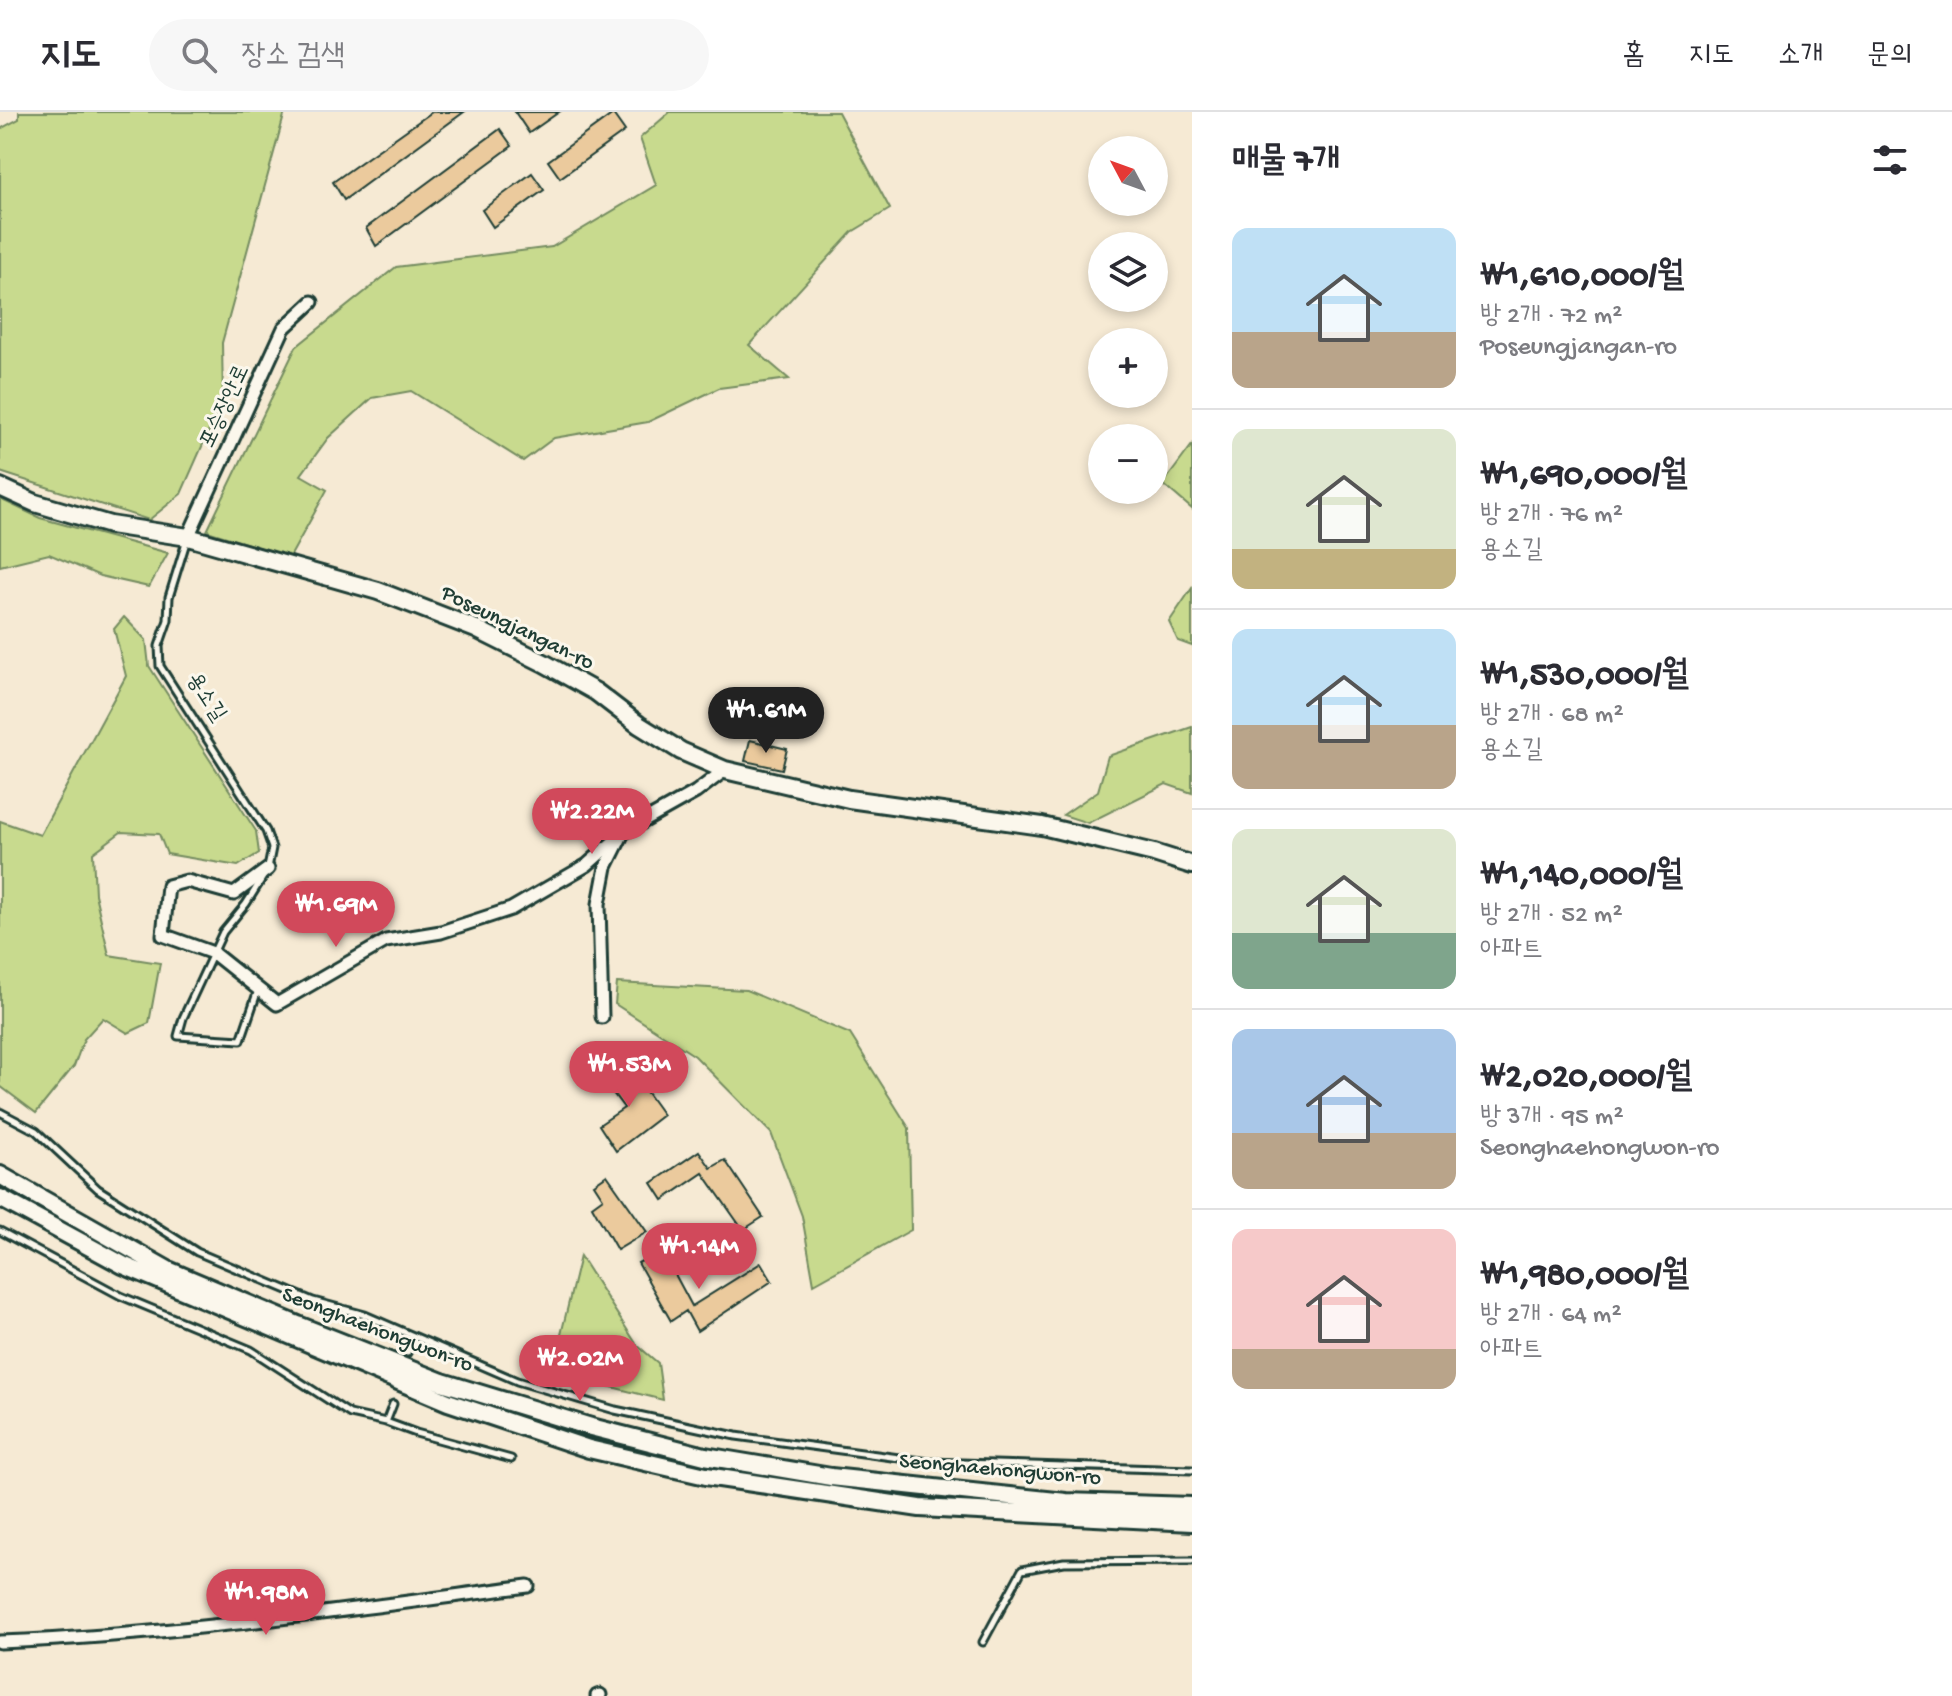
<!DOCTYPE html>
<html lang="ko">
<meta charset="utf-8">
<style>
:root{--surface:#fff;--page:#f7f7f7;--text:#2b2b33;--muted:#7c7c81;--line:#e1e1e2;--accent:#d1495b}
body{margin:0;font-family:"Gochi Hand","Poor Story",sans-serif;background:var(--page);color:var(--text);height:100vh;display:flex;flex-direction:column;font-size:30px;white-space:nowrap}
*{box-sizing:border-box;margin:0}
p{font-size:26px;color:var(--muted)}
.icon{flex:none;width:44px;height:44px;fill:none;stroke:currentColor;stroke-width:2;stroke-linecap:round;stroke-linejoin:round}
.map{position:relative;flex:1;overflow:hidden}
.details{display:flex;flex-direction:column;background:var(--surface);width:760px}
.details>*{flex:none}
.needle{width:52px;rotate:311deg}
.tools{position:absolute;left:1088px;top:24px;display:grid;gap:16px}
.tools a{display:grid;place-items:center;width:80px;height:80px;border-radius:50%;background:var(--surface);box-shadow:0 4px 12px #0003;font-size:40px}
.price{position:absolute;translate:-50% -68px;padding:0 18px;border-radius:28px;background:var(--accent);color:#fff;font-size:26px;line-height:52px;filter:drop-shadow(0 2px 4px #0008)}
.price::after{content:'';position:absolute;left:50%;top:48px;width:24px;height:18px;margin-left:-12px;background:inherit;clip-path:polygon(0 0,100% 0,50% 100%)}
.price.active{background:#222;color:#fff}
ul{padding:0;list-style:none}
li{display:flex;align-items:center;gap:24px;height:200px;padding:0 40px}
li+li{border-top:2px solid var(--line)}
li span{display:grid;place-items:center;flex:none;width:224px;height:160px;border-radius:16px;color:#555}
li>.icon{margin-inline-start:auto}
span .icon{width:96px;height:96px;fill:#fffc;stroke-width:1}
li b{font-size:34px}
h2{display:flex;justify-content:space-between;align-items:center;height:96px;padding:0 40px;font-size:34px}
header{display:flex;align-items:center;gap:48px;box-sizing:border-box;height:112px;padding:0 40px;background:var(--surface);border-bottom:2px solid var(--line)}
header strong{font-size:38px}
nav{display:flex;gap:44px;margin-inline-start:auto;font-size:28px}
.search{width:560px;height:72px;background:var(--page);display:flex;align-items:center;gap:20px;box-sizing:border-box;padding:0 28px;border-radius:44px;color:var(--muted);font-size:30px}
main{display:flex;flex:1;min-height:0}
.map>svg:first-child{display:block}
.green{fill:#c8da8e;stroke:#748c61;stroke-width:2}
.building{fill:#ebca9d;stroke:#1f3d34;stroke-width:2}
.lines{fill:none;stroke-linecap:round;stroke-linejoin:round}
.lane-casing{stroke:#1f3d34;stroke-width:11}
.street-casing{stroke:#1f3d34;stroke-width:17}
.secondary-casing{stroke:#1f3d34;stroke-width:22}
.lane{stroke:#fbf7ec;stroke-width:5}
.street{stroke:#fbf7ec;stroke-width:11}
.secondary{stroke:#fbf7ec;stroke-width:16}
.labels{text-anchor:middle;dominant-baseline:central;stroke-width:6;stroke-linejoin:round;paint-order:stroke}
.street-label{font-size:22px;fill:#1f3d34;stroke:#fbf7ec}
</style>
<header>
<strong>지도</strong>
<div class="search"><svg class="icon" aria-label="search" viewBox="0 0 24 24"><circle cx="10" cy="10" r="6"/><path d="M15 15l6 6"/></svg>장소 검색</div>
<nav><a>홈</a><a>지도</a><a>소개</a><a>문의</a></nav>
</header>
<main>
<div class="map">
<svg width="1192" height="1584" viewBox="0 0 1192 1584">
<rect width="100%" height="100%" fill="#f6ead4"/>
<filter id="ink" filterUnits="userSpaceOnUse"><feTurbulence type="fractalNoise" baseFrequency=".0125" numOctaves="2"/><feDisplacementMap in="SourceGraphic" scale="16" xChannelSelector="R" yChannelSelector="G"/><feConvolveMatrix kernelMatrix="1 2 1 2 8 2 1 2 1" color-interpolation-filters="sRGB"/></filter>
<g filter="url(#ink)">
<path class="green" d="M19,0H285L222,231L223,287L181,382L149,408L0,360V17L19,7Z
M670,0H838L890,97L852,120L749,233L789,267L719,276L648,310L554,326L523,349L411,279L372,286L328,326L301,363L327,378L290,445L207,419L296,235L396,155L552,135L656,73L640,26Z
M1192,333V397L1163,372Z
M0,387L40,406L168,441L149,475L100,464L49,442L0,454Z
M1192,476V534L1178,529L1169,510Z
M124,505L146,528L149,554L256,719L259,741L238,754L167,742L159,722L121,720L93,741L95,782L109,843L160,851L149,911L128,921L103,906L84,927L74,954L36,1001L0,974V709L40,723L126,564L114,517Z
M1192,615V681L1166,672L1088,711L1063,703L1098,679L1108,644Z
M617,871L746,878L850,922L909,1016L911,1118L814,1172L802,1104L771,1021L695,944L615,892Z
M580,1144L637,1233L658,1251L663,1288L552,1260Z"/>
<path class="building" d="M432,0H464L344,88L333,70Z
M515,0H559L529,21Z
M613,2L625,19L560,66L548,49Z
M500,17L512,34L376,134L366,116Z
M532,61L544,78L493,115L482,98Z
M750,628L787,637L782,657L745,649Z
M627,953L663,1003L616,1039L599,1013L624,996L604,969Z
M699,1039L711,1056L725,1048L763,1105L743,1118L703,1061L663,1088L652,1071Z
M607,1063L647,1120L617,1138L592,1094L603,1086L594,1072Z
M662,1138L692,1194L761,1151L772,1169L697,1219L686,1199L671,1209L638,1151Z"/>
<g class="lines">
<defs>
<path id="lane" d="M187,427L169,485L168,508L159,534L160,554L266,719L272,736L268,756
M258,878L241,928L178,924L183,906L223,820L246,792L263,765
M0,1000L36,1019L98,1077L197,1140L313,1189L365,1203L517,1269L615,1298L736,1324L929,1350L1192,1358
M0,1119L121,1184L251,1238L350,1302L386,1310L416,1321L511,1347
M407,1241L413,1226
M386,1310L393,1292
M983,1530L1022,1458L1064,1450L1192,1449"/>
<path id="street" d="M188,425L284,216L312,190
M268,757L234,782L187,769L168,774L163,823L213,841L277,892L386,829L441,820L511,797L587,753L623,721
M602,905L599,792L606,755L623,721L696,680L725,658
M0,1530C177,1523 353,1497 528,1474
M597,1584L600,1583"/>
<path id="secondary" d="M0,375L35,391L110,413L188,425L378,479L422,496L476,517L544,551L596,580L639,613L681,639L725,658L849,687L1042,714L1154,741L1192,753
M0,1063L168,1158L298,1213L442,1270L591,1315L705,1344L831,1365L1066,1390L1192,1394
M0,1086L123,1153L448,1290L589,1337L706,1364L920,1396L1192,1410"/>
</defs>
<use href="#lane" class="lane-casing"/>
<use href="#street" class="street-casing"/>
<use href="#secondary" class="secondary-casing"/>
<use href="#lane" class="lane"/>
<use href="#street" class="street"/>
<use href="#secondary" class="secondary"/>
</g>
</g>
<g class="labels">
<g class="street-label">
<text transform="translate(226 295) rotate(-65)">포승장안로</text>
<text transform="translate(517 517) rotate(26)">Poseungjangan-ro</text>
<text transform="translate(205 586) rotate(57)">용소길</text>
<text transform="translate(377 1219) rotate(21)">Seonghaehongwon-ro</text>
<text transform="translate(1000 1359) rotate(5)">Seonghaehongwon-ro</text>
</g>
</g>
</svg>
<div class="tools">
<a><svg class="needle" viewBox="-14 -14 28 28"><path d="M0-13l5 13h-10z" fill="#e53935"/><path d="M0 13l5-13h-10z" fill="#7c7c81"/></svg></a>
<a><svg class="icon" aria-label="layers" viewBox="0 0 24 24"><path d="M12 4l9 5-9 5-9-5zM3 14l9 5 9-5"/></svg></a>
<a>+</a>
<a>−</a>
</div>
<b class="price active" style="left:766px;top:643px">₩1.61M</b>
<b class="price" style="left:592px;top:744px">₩2.22M</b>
<b class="price" style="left:336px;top:837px">₩1.69M</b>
<b class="price" style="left:629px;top:997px">₩1.53M</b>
<b class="price" style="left:699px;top:1179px">₩1.14M</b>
<b class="price" style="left:580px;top:1291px">₩2.02M</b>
<b class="price" style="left:266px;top:1525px">₩1.98M</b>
</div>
<section class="details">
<h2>매물 7개<svg class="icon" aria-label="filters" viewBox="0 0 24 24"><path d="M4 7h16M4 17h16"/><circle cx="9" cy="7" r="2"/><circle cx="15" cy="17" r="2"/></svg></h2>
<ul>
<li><span style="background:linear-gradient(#bfe0f5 65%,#b9a48a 0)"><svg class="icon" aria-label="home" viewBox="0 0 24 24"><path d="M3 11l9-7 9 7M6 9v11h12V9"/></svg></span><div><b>₩1,610,000/월</b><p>방 2개 · 72 m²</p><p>Poseungjangan-ro</p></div></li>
<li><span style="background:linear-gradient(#dfe7d0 75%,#c2b280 0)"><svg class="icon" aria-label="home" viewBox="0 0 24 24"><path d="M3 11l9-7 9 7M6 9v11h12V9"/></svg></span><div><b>₩1,690,000/월</b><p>방 2개 · 76 m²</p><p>용소길</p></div></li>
<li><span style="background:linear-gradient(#bfe0f5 60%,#b9a48a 0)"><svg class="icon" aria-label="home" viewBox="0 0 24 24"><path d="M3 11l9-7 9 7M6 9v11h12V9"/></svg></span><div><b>₩1,530,000/월</b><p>방 2개 · 68 m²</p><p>용소길</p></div></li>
<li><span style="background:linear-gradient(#dfe7d0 65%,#7fa58c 0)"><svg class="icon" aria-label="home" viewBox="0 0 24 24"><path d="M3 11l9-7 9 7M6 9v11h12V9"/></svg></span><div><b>₩1,140,000/월</b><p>방 2개 · 52 m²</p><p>아파트</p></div></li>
<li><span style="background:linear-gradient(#a9c7e8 65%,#b9a48a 0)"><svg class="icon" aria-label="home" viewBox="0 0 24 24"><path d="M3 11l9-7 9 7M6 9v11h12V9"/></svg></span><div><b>₩2,020,000/월</b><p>방 3개 · 95 m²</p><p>Seonghaehongwon-ro</p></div></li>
<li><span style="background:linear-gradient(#f6c9c9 75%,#b9a48a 0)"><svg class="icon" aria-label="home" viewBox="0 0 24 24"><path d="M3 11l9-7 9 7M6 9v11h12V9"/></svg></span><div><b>₩1,980,000/월</b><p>방 2개 · 64 m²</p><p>아파트</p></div></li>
</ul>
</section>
</main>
